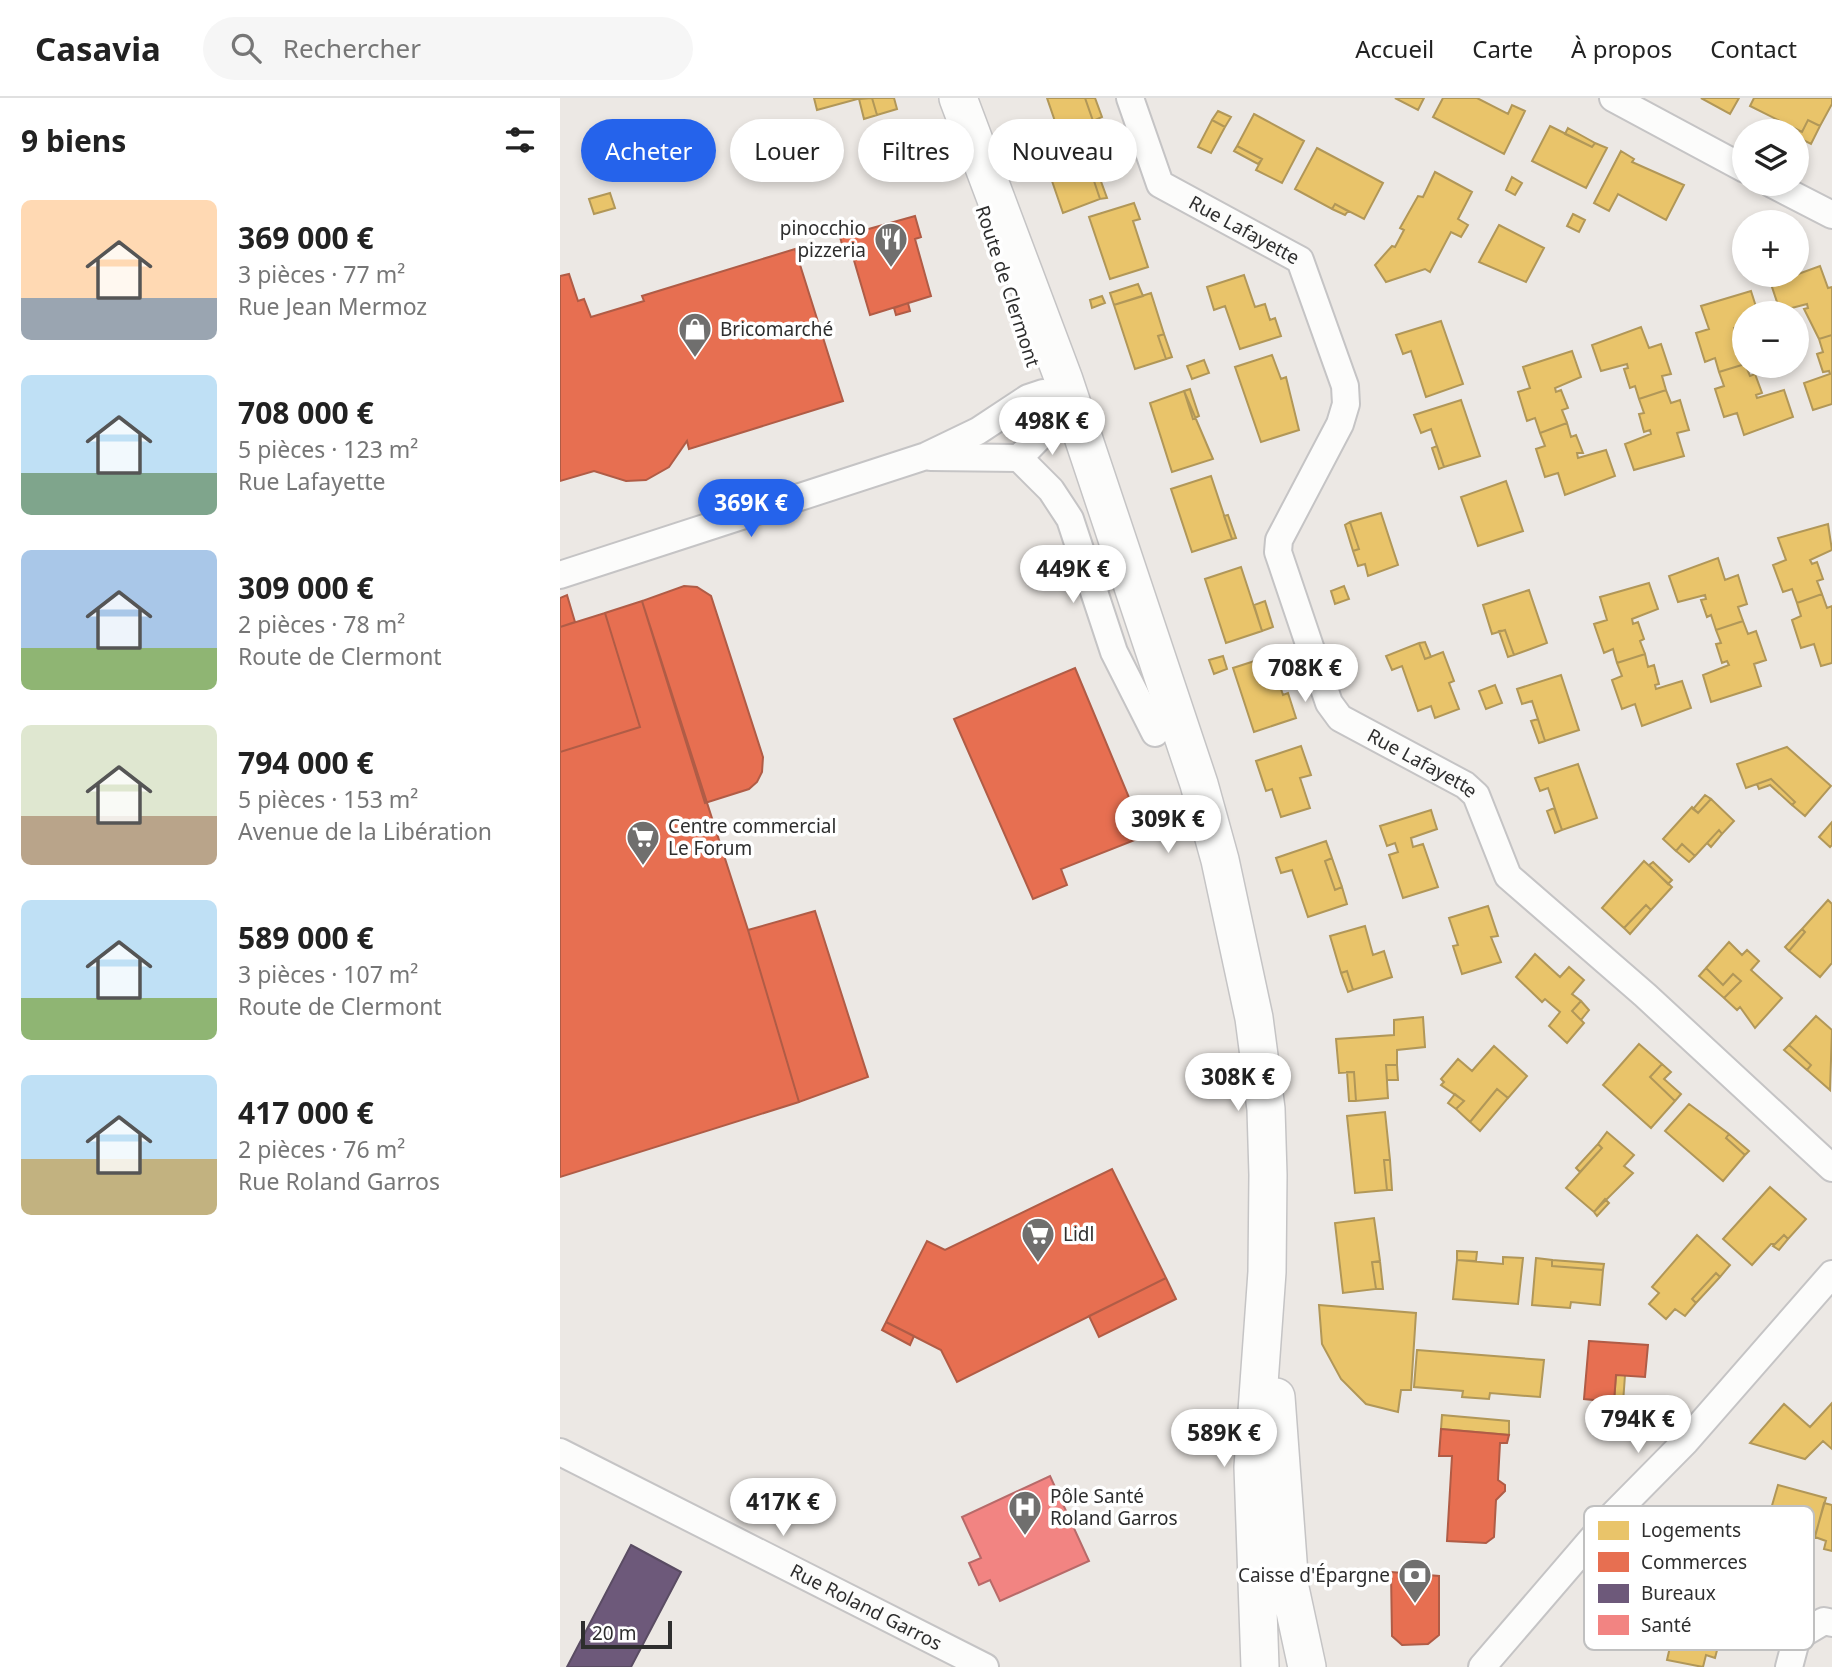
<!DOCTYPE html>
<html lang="fr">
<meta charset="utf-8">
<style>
:root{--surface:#fff;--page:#f6f6f6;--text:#222;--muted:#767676;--line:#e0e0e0;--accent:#2563eb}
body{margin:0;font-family:"Noto Sans",sans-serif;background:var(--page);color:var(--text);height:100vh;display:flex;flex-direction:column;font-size:26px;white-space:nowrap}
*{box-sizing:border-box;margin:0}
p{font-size:23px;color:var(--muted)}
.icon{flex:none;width:38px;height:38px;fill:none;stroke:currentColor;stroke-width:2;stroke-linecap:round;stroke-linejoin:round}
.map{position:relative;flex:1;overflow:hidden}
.drawer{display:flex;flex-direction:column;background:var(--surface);width:560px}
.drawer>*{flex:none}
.top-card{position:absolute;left:21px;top:21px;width:665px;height:63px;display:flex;gap:14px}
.tools{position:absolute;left:1172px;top:21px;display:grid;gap:14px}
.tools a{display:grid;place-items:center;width:77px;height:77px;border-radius:50%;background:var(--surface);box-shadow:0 4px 10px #0003;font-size:35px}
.scale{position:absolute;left:21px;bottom:18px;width:91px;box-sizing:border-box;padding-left:7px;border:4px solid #2e2e2e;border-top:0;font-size:19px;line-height:24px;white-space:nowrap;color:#2e2e2e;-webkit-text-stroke:5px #fff;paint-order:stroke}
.price{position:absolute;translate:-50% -60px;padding:0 16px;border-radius:24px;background:#fff;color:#222;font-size:23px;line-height:46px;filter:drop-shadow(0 2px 4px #0008)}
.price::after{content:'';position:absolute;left:50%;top:42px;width:21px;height:16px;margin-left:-10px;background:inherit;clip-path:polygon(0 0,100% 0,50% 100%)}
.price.active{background:var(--accent);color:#fff}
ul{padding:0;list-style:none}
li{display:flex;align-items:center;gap:21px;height:175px;padding:0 21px}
li span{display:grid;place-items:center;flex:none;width:196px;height:140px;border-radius:10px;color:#555}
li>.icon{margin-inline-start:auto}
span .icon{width:84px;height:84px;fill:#fffc;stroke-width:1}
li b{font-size:30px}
h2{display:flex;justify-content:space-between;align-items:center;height:84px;padding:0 21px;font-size:30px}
.tag{padding:0 24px;border-radius:32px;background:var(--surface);box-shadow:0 4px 10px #0003;font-size:24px;line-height:63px}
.tag.active{background:var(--accent);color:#fff}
header{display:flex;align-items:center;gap:42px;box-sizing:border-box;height:98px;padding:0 35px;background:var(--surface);border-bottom:2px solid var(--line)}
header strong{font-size:33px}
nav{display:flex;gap:38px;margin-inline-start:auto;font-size:24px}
.search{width:490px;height:63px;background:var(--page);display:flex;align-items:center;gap:18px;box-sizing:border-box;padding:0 24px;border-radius:38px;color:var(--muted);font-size:26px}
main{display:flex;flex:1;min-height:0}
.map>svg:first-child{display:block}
.homes{fill:#e9c46a;stroke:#b19758;stroke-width:2}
.shops{fill:#e76f51;stroke:#b05c46;stroke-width:2}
.offices{fill:#6d597a;stroke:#5a4c63;stroke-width:2}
.health{fill:#f28482;stroke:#b76a69;stroke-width:2}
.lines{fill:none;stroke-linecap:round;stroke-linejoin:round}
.street-casing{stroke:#c5c4c5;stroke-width:30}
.secondary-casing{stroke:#c5c4c5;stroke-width:40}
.street{stroke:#fcfcfb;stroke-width:26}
.secondary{stroke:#fcfcfb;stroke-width:37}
.labels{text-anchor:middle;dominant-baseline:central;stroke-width:7;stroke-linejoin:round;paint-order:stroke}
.poi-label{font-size:19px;fill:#2e2e2e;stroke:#fff;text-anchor:start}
.street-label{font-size:19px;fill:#2e2e2e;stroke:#fff}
.key{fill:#fff;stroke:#c0c0c0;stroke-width:2}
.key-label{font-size:19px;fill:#2e2e2e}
</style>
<header>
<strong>Casavia</strong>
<div class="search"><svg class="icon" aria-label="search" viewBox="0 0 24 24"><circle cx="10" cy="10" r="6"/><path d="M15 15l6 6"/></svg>Rechercher</div>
<nav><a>Accueil</a><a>Carte</a><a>À propos</a><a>Contact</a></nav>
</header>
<main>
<section class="drawer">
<h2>9 biens<svg class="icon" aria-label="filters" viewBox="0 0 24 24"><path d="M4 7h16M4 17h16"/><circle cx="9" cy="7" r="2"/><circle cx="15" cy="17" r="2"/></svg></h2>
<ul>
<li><span style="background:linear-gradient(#ffd9b3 70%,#9aa5b1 0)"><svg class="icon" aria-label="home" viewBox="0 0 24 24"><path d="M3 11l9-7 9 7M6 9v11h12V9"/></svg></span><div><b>369 000 €</b><p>3 pièces · 77 m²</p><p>Rue Jean Mermoz</p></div></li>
<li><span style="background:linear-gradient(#bfe0f5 70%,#7fa58c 0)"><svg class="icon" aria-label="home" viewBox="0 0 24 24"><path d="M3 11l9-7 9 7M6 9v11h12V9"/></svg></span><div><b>708 000 €</b><p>5 pièces · 123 m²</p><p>Rue Lafayette</p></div></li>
<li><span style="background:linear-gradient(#a9c7e8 70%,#8fb573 0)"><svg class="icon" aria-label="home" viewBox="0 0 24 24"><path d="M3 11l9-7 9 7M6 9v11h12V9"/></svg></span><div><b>309 000 €</b><p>2 pièces · 78 m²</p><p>Route de Clermont</p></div></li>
<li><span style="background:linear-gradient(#dfe7d0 65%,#b9a48a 0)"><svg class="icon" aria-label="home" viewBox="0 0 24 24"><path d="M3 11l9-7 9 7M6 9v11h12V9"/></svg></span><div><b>794 000 €</b><p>5 pièces · 153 m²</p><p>Avenue de la Libération</p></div></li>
<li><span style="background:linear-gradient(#bfe0f5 70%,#8fb573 0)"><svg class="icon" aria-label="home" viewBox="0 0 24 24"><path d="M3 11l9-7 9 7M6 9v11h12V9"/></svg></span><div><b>589 000 €</b><p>3 pièces · 107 m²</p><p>Route de Clermont</p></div></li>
<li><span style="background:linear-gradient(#bfe0f5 60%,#c2b280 0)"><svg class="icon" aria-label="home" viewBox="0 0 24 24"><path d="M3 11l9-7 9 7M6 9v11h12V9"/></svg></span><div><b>417 000 €</b><p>2 pièces · 76 m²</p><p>Rue Roland Garros</p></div></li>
</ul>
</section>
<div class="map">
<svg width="1272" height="1569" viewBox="0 0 1272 1569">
<rect width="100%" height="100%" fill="#ece8e4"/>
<path class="homes" d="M254,0H301L257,12Z
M312,0H334L337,11L317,17Z
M312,0L317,17L304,21L299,1Z
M487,0H525L533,23L499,35Z
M525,0H535L542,19L533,23Z
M835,0H864L858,12Z
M883,0H917L948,16L952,7L965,13L944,56L873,19Z
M1141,0H1179L1170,16Z
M1194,0H1272V6L1260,28L1248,22L1242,34L1190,8Z
M658,13L671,19L665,29L652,22Z
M694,16L744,43L722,85L696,72L702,61L677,48Z
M652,22L665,29L651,55L638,49Z
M1217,22L1242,34L1248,22L1260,28L1251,46L1237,39V33H1227L1215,27Z
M526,25L530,38L503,47L499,35Z
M990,28L1032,49L1035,45L1047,50L1026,90L972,63Z
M1008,30L1035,45L1032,49L1005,36Z
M525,40L539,78L533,80L540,101L503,115L482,54Z
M677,48L702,61L698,66L674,53Z
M757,50L823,85L804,121L775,106L772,111L735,91Z
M1061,53L1074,61L1072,64L1124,87L1106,122L1058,96L1049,113L1034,105Z
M875,74L912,94L898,121L908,127L901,139L891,134L870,174L865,171L826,184L815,167L832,148L835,149L844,132L840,130L858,98L863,99Z
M539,78L547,100L540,101L533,80Z
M952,79L962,85L955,97L946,92Z
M50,95L55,110L34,116L29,101Z
M574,105L580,121L573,123L588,169L550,181L529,119Z
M775,106L788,113L785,117L772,111Z
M1013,116L1025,122L1019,134L1007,128Z
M939,127L984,150L966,184L919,164Z
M1260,168L1268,190L1272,189V237L1259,241L1244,211L1248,210L1247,206L1220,213L1211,186Z
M684,177L695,209L705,206L710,222L715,220L721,238L680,251L665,208L654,212L647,189Z
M578,186L583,198L554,207L550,195Z
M1191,193L1198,215H1185V227L1174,230L1175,234L1181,232L1185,245V251L1181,252L1185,266L1159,274L1155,260L1145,264L1136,235L1149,231L1141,208Z
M591,195L604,236L598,238L606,261L575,271L554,207Z
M542,198L545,205L532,210L530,202Z
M881,223L903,286L866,299L851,253L843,256L836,237Z
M1081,229L1089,250L1101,246L1111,276L1102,278L1106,292L1079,301L1075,288L1070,290L1064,271L1068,270L1067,266L1041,273L1032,247Z
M604,236L612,259L606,261L598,238Z
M1272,237V306L1253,312L1244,285L1270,276L1269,273L1263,274L1257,256L1263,254L1259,241Z
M1012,253L1021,279L995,290L996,294L1001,292L1008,310L1002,312L1007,325L980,335L975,320L967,323L958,294L970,290L963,269Z
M712,257L721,281L726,279L739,332L701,344L675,269Z
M644,262L649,275L632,281L627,268Z
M1185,266L1190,278L1195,276L1202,295L1196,297L1197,300L1224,292L1233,319L1184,337L1177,315L1164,319L1155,291L1164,288L1159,274Z
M630,291L639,318L633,321L624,293Z
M1106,292L1111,305L1120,302L1129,332L1117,335L1124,358L1074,372L1065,346L1091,336L1090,332L1084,334L1079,316L1084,315L1079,301Z
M624,293L653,361L612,374L590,305Z
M901,302L920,358L884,369L871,331L861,335L854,317Z
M1007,325L1011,339L1016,337L1023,355H1017L1018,360L1046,352L1055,378L1005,397L998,375L985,379L976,351L985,348L980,335Z
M877,348L884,369L879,371L872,350Z
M651,378L672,441L632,454L611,391Z
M946,383L963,433L918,448L901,399Z
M821,415L838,467L808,478L805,466L798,468L793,453L799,451L790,424Z
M668,417L676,440L672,441L664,418Z
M790,424L799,451L793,453L785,427Z
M1268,426L1272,452L1250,462L1252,466L1257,464L1263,481L1257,483L1262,496L1237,505L1232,491L1223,494L1213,467L1226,462L1218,440Z
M1158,460L1165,482L1178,477L1187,506L1178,509L1183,523L1156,532L1151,517L1147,519L1141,502L1146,501L1145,497L1118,504L1109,478Z
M681,469L702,533L666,545L645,481Z
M1089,485L1098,511L1072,521L1073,526L1078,524L1084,541L1080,543L1085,556L1057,565L1053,551L1044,555L1034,526L1047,522L1040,499Z
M784,488L789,501L775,506L771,493Z
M969,492L987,545L954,557L945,532L932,536L923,507Z
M1262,496L1267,510L1272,508V565L1261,568L1254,546L1241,550L1232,522L1241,518L1237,505Z
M705,503L713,529L702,533L694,507Z
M1183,523L1188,536L1196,533L1206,562L1194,566L1201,588L1151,604L1143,577L1169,567L1167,563L1162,565L1156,546L1161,545L1156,532Z
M945,532L954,557L948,559L939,533Z
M865,544L871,559L865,561L859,545Z
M859,545L865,561L883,554L894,583L889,585L899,611L875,620L871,608L858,613L842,568L832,572L826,558Z
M1085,556L1088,569L1094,567L1099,586L1095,587L1096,591L1122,583L1131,610L1082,628L1075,606L1062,611L1052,582L1062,578L1057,565Z
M663,558L667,571L654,576L649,562Z
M710,558L723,597L728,595L736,620L694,634L673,570Z
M1001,577L1019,632L985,643L972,603L962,606L957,591Z
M935,587L942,605L926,611L919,593Z
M978,621L985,643L979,645L971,623Z
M741,648L751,677L740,680L750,710L721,719L712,691L706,693L696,663Z
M1227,649L1271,688L1245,718L1232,707L1235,704L1211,681L1186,690L1177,666Z
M1018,666L1037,720L1002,732L988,690L980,693L975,680Z
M1211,681L1235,704L1232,707L1210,687L1199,691L1197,686Z
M1145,697L1151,701L1138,715L1133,711Z
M1151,701L1174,723L1162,736L1159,732L1135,758L1122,746L1116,753L1103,741L1132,709L1138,715Z
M994,710L1002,732L995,735L987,713Z
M871,712L877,731L851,740L853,749L863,746L878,789L843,800L829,757L838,754L835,745L827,748L820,728Z
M1272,724V747L1270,749L1259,739Z
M1159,732L1162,736L1151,749L1147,745Z
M766,743L772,760L765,763L775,792L782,789L787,806L748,819L732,772L721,775L716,760Z
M1122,746L1135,758L1129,764L1116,753Z
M772,760L782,789L775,792L765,763Z
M1084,763L1112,789L1091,812L1086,807L1064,830L1042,810Z
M1093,764L1112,782L1108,786L1089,767Z
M1268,802L1272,806V865L1260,879L1229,853L1245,834L1242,831Z
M1086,807L1091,812L1070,836L1064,830Z
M928,808L938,838L931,839L941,864L902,876L893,848L898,847L889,820Z
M805,828L813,857L824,853L832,879L793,892L787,873L781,875L770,838Z
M1242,831L1245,834L1229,853L1225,849Z
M1169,844L1182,857L1187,852L1199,863L1191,872L1222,900L1195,930L1180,909L1177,912L1164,900L1181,883L1173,876L1163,887L1146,870Z
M975,856L1000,879L1009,869L1024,882L1012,896L1021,903L1012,913L1024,925L1007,945L989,928L1000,914L985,901L982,904L956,879Z
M1146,870L1163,887L1173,876L1181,883L1164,900L1139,878Z
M787,873L793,892L788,894L781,875Z
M1021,903L1029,912L1021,922L1012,913Z
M1256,918L1272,932L1270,992L1247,972L1251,967L1229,947Z
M863,919L865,949L837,952V967H826L828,1000L796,1003L794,974L779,975L776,941L834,937V922Z
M1079,946L1102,966L1090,979L1115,1003L1091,1030L1043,987Z
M1229,947L1251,967L1247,972L1224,952Z
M934,948L967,978L948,1000L937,991L910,1024L896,1011L904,1003L881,987L884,984L881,981L898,961L912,973Z
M1102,966L1111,974L1104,981L1121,996L1115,1003L1090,979Z
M826,967H837L838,982H827Z
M787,974H794L796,1003H789Z
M937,991L948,1000L920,1033L910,1024Z
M895,996L904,1003L896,1011L888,1005Z
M1129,1006L1169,1036L1166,1040L1185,1057L1163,1083L1105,1033Z
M825,1014L830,1062H824L827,1092L795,1095L787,1018Z
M1047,1034L1074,1057L1064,1068L1073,1075L1034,1114L1006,1090L1042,1050L1038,1046Z
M1169,1036L1189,1053L1185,1057L1166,1040Z
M1038,1046L1042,1050L1020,1074L1016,1070Z
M824,1062H830L832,1092H827Z
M1210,1089L1246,1121L1228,1141L1224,1137L1215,1146H1211L1192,1167L1163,1141Z
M1045,1101L1049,1105L1037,1118L1034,1114Z
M814,1120L820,1163L812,1164L816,1191L783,1195L775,1125Z
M1137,1137L1170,1167L1160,1179L1156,1175L1132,1201L1136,1205L1125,1218L1115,1211L1106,1221L1089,1206L1099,1195L1092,1189Z
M1224,1137L1228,1141L1219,1152L1213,1148Z
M897,1153L917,1154L916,1163L897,1162Z
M943,1159L963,1160L958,1206L893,1201L897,1162L943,1166Z
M976,1160L992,1162V1168L1043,1172L1040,1207L1011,1204L1010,1210L972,1207Z
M992,1162L1044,1166L1043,1172L992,1168Z
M820,1163L823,1191H816L812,1164Z
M1156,1175L1160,1179L1136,1205L1132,1201Z
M759,1207L856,1215L851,1292H841L838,1314L806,1306L781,1281L762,1246Z
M857,1252L984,1262L980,1299L930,1295L929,1301L902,1299L903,1293L854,1289Z
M1056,1277H1065L1063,1305L1054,1304Z
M1272,1305V1351L1263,1343L1245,1361L1190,1345L1224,1306L1250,1329Z
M882,1317L949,1323V1337L881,1331Z
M1218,1387L1266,1400L1252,1448L1239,1444L1240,1438L1206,1428Z
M1264,1405L1272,1407V1453L1264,1451L1266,1443L1255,1439Z
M1115,1527L1161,1537L1155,1560L1146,1557L1143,1569L1107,1562Z"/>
<path class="shops" d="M355,118L361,139L355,141L371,198L310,217L293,159L286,161L280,139Z
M235,151L283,303L129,351L127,343L109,369L86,382L66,383L34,373L0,383V178L9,176L18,203L24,201L31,219L84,203L82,198Z
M348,205L350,213L336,217L334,210Z
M124,488L137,489L151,498L203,659L202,674L197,684L189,691L145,705L82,503Z
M7,497L15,524L0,529V500Z
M82,503L188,832L239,1004L0,1079V654L80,629L45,515Z
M45,515L80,629L0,654V529Z
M515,570L585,738L501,771L507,787L473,801L394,621Z
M255,813L308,979L239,1004L188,832Z
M552,1071L606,1180L397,1284L381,1252L326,1224L367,1143L385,1152Z
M606,1180L616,1201L539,1239L529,1218Z
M326,1224L354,1238L350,1247L322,1232Z
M1029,1243L1088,1247L1085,1279L1056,1277L1054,1304L1024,1301Z
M881,1331L949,1337L947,1345H940L938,1382L945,1387V1393L936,1402L934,1439L926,1445L887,1443L892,1358H879Z
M831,1474L879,1478V1537L868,1546L842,1547L832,1538Z"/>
<path class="offices" d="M71,1447L121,1474L71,1569H7Z"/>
<path class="health" d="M490,1378L529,1463L440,1503L430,1482L419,1487L409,1465L421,1460L402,1419Z"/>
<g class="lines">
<defs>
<g id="street">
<path id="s1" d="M570,0L600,86L740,162L785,288L786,306L780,326L719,442L718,454L769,605L780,620L905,687L916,697L948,778L1085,897L1272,1070"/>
<path d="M1053,0L1185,71"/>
<path d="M1212,86L1272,117"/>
<path d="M371,359L459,360L493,325L502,287"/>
<path d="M459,360L491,392L510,421L554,554L595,635"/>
<path d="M0,477L366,358L418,333L468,300L483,295L515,315"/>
<path id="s2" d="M0,1354L425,1569"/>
<path d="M922,1569L1051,1419L1126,1343L1272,1176"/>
<path d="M1229,1569L1237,1539L1264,1523L1272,1525"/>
</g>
<path id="secondary" d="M398,0L504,282L639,686L660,762L694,920L706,1011L708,1077L707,1174L693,1369L700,1569
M716,1299L730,1490L747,1569"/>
</defs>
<use href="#street" class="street-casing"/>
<use href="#secondary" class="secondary-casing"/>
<use href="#street" class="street"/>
<use href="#secondary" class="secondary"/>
</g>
<defs>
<symbol id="restaurant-pin" viewBox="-11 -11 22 30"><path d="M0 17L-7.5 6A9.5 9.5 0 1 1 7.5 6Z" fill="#706f6e" stroke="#fff"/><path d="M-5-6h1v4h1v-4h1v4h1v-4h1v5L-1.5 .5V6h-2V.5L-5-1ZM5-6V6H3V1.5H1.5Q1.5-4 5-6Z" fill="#fff"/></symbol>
<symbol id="shop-pin" viewBox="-11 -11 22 30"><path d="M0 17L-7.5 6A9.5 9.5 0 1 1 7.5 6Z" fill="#706f6e" stroke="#fff"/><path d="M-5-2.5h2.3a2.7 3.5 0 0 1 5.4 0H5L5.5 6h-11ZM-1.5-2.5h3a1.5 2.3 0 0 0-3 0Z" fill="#fff"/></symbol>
<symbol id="supermarket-pin" viewBox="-11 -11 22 30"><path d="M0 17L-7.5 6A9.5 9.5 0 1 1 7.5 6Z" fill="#706f6e" stroke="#fff"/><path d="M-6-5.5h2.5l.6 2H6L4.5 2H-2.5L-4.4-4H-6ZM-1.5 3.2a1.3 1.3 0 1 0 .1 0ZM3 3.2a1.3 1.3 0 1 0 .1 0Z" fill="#fff"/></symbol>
<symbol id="hospital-pin" viewBox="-11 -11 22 30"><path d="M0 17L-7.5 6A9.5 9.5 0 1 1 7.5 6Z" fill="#706f6e" stroke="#fff"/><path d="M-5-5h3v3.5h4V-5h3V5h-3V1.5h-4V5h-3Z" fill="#fff"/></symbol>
<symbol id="bank-pin" viewBox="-11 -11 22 30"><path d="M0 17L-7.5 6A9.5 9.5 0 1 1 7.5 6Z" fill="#706f6e" stroke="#fff"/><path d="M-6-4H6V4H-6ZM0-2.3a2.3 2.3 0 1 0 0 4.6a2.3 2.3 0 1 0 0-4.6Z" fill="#fff"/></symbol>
</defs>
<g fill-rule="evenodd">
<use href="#restaurant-pin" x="312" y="122" width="38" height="52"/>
<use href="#shop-pin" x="116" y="212" width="38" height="52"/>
<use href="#supermarket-pin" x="64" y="720" width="38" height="52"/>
<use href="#supermarket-pin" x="459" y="1117" width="38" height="52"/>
<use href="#hospital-pin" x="446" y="1390" width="38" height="52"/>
<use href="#bank-pin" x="836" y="1458" width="38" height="52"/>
</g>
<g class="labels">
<g class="poi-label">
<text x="306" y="130" text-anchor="end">pinocchio<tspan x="306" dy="22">pizzeria</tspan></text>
<text x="160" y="231">Bricomarché</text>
<text x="108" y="728">Centre commercial<tspan x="108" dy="22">Le Forum</tspan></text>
<text x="503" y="1136">Lidl</text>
<text x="490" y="1398">Pôle Santé<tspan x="490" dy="22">Roland Garros</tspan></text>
<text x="830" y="1477" text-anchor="end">Caisse d'Épargne</text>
</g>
<g class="street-label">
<text stroke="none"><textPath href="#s1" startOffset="187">Rue Lafayette</textPath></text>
<text transform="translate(448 188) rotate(72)">Route de Clermont</text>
<text stroke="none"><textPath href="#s1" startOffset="838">Rue Lafayette</textPath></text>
<text stroke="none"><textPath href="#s2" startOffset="343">Rue Roland Garros</textPath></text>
</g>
</g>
<rect x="1024" y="1408" width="230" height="144" rx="10" class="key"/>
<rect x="1038" y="1423" width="31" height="19" fill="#e9c46a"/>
<rect x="1038" y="1454" width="31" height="20" fill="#e76f51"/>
<rect x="1038" y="1486" width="31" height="19" fill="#6d597a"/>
<rect x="1038" y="1517" width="31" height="20" fill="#f28482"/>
<g class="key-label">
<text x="1081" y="1439">Logements</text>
<text x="1081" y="1471">Commerces</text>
<text x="1081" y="1502">Bureaux</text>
<text x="1081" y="1534">Santé</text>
</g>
</svg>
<div class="tools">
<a><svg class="icon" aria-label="layers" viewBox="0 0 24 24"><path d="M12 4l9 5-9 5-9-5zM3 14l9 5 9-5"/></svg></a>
<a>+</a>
<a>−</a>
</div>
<div class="scale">20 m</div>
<b class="price" style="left:492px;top:359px">498K €</b>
<b class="price active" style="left:191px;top:441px">369K €</b>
<b class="price" style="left:513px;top:507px">449K €</b>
<b class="price" style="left:745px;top:606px">708K €</b>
<b class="price" style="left:608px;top:757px">309K €</b>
<b class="price" style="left:678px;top:1015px">308K €</b>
<b class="price" style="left:1078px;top:1357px">794K €</b>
<b class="price" style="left:664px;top:1371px">589K €</b>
<b class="price" style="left:223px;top:1440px">417K €</b>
<div class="top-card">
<a class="tag active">Acheter</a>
<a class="tag">Louer</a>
<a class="tag">Filtres</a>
<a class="tag">Nouveau</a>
</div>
</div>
</main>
